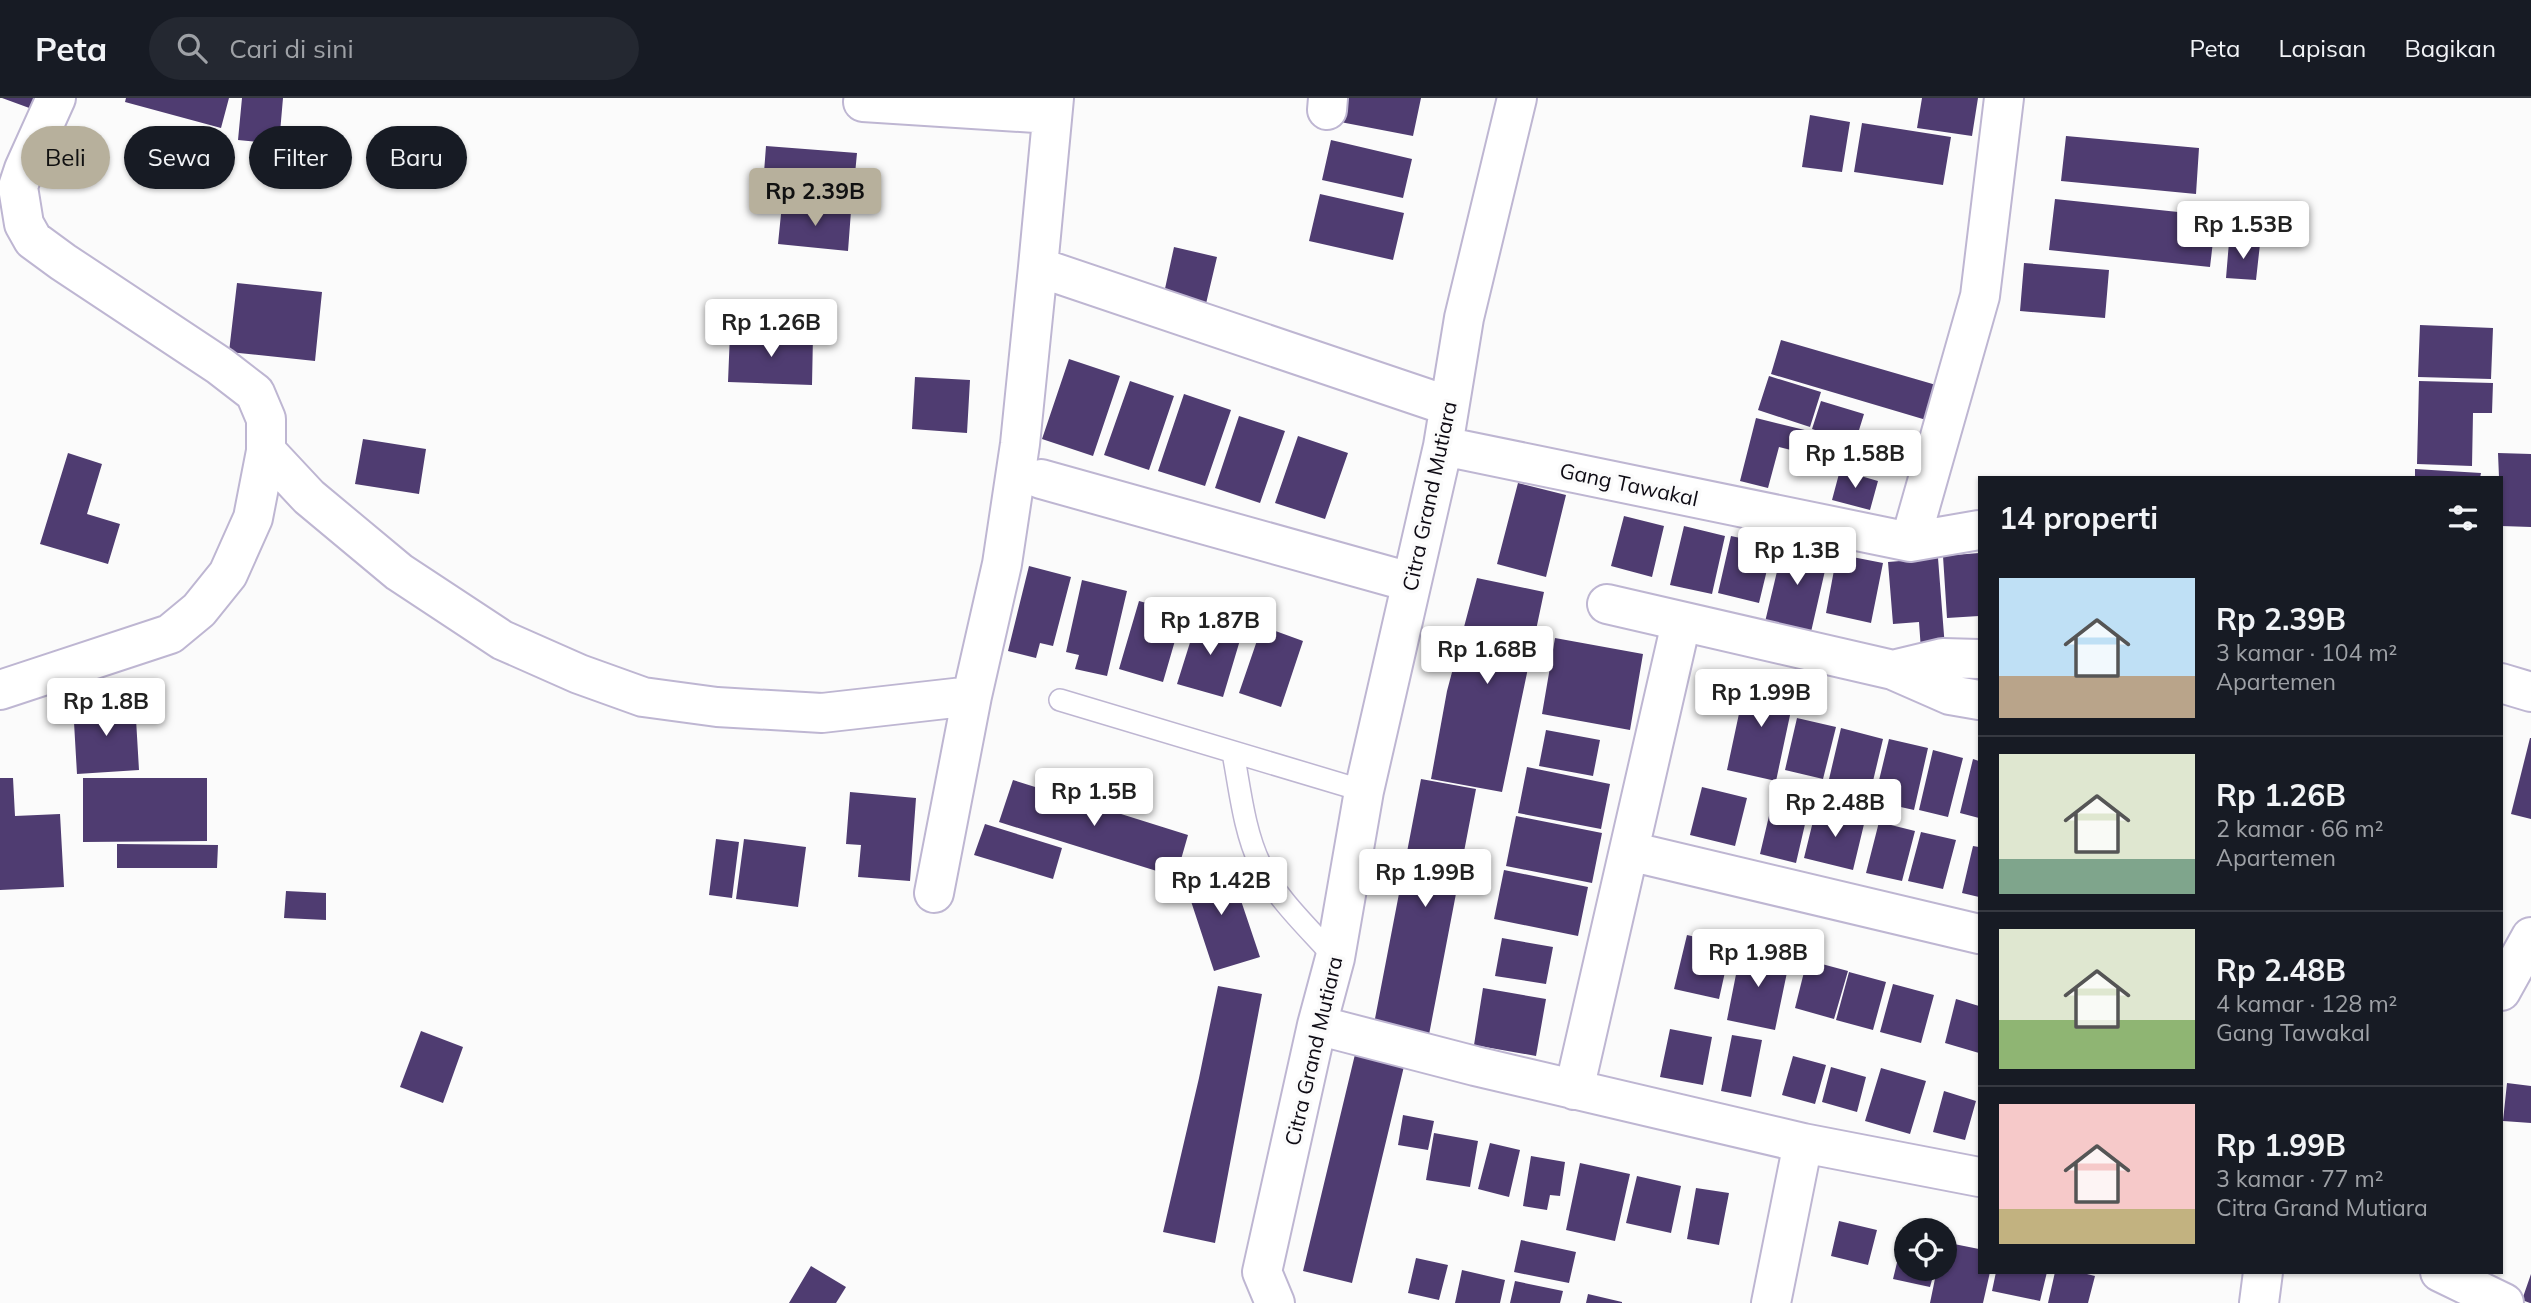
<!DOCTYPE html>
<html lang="id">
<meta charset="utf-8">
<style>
:root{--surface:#171b24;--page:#242831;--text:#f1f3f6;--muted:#9ea1a6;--line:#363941;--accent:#b7b09c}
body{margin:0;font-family:Mulish,sans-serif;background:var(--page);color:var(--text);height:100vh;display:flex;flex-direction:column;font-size:26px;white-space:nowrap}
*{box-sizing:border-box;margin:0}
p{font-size:23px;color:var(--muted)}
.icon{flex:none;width:38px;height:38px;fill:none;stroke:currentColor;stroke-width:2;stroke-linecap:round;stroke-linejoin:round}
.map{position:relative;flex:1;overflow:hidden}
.details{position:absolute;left:1978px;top:378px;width:525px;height:798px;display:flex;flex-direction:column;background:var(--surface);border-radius:0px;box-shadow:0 2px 5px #0004}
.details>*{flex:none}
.banner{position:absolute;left:21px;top:28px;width:665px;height:63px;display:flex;gap:14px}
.fabs{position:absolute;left:1894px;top:1120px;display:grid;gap:14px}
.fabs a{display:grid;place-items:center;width:63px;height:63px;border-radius:50%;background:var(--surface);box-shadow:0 2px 5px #0004;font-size:35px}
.price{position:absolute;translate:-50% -60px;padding:0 16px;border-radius:7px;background:#fff;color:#222;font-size:23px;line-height:46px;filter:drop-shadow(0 2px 4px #0008)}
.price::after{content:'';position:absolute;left:50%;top:42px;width:21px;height:16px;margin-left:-10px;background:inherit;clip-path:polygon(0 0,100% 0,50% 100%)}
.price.current{background:var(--accent);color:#111}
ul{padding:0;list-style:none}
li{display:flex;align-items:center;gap:21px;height:175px;padding:0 21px}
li+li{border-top:2px solid var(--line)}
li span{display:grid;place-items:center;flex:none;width:196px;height:140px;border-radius:0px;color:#555}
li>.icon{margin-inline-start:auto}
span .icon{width:84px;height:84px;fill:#fffc;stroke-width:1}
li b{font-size:30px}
h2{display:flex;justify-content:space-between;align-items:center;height:84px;padding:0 21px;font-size:30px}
.pill{padding:0 24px;border-radius:32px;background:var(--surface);box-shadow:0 2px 5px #0004;font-size:24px;line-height:63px}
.pill.current{background:var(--accent);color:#111}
header{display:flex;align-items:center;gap:42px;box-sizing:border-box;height:98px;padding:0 35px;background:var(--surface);border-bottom:2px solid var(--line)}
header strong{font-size:33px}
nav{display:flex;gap:38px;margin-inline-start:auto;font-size:24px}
.search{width:490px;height:63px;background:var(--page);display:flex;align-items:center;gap:18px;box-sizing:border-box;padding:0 24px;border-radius:38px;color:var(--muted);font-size:26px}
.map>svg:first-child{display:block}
.building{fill:#4f3c71}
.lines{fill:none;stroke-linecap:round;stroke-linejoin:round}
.service-casing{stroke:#beb6d2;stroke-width:24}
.minor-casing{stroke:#beb6d2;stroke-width:42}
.service{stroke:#fff;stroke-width:21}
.minor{stroke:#fff;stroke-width:38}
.labels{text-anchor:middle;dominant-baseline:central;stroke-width:7;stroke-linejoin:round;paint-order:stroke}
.street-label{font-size:21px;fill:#0d0a13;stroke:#fbfbfb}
</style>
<header>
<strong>Peta</strong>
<div class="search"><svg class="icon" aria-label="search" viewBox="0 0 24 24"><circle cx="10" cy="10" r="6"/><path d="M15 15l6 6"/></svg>Cari di sini</div>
<nav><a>Peta</a><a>Lapisan</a><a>Bagikan</a></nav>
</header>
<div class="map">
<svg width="2531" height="1205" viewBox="0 0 2531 1205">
<rect width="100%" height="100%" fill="#fbfbfb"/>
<path class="building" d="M2,0H48L43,15Z
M126,0H229L221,30L125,4Z
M242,0H283L279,46L238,42Z
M1334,0H1421L1413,38L1330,22Z
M1922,0H1978L1972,38L1917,30Z
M1810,17L1850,24L1842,74L1802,69Z
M1862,25L1951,39L1943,87L1854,74Z
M2066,38L2199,50L2196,96L2061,83Z
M1331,42L1412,61L1403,100L1322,82Z
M766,48L857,55L852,108L762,101Z
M1320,96L1404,115L1393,162L1309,143Z
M2055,101L2216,118L2210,169L2049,152Z
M782,106L851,113L848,153L778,146Z
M2229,144L2260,146L2256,182L2226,180Z
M1174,149L1217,159L1205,210L1163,200Z
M2024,165L2109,172L2105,220L2020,213Z
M237,185L322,194L315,263L229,254Z
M2420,227L2493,230L2491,281L2418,279Z
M730,235L813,237L812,287L728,284Z
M1781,242L1943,289L1933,324L1771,276Z
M1069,261L1120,278L1093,358L1042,341Z
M1769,278L1821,294L1810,329L1758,312Z
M915,279L970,282L967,335L912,331Z
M1130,283L1174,298L1149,372L1104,357Z
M2419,283L2493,285L2492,315H2473L2472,368L2417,366Z
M1184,296L1231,312L1205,388L1158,373Z
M1821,303L1864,316L1855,345L1812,331Z
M1239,318L1285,333L1260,405L1215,390Z
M1756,320L1813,334L1807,356L1779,349L1768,390L1740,383Z
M1298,338L1348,355L1325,421L1275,405Z
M363,341L426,351L419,396L355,386Z
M68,355L102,366L87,416L120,426L108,466L40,446Z
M2498,355L2531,356V429L2501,428Z
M2415,371L2481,375L2480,380H2415Z
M1840,372L1878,383L1870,412L1832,402Z
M1518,385L1566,397L1546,479L1497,466Z
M1624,418L1664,428L1652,479L1611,468Z
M1684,428L1725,438L1712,496L1670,487Z
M1731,438L1773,447L1759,505L1718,495Z
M1784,444L1829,455L1811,534L1765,524Z
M1979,455V518L1947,520L1943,458Z
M1837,456L1883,465L1871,525L1826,515Z
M1938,460L1945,550L1921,552L1919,524L1893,526L1888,464Z
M1029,468L1071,479L1053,548L1040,545L1036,560L1008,553Z
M1477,480L1544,494L1502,694L1431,681L1447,593Z
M1082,482L1127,493L1107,578L1075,571L1079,557L1066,554Z
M1139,503L1183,515L1163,584L1119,571Z
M1198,519L1243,532L1223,599L1177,586Z
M1262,528L1303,543L1281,609L1239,595Z
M1555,540L1643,556L1630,632L1542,616Z
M1747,578L1796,589L1776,683L1727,672Z
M135,604L139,672L77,676L73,607Z
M1797,620L1836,629L1823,681L1785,672Z
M1841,630L1883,641L1868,704L1826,694Z
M1546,632L1600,642L1593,678L1539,668Z
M2530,640H2531V721L2511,716Z
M1889,641L1928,650L1914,712L1874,703Z
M1933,652L1963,660L1948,719L1919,712Z
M1973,661L1979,663V720L1960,715Z
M1527,669L1610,686L1601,731L1518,715Z
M0,680H13L15,718L60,716L64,789L0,792Z
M83,680H207V743L83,744Z
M1421,681L1476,691L1428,942L1373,931Z
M1013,682L1188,737L1176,779L999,724Z
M1702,689L1747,700L1735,748L1690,737Z
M850,694L916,700L910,783L858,779L861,747L846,746Z
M1773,701L1809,709L1796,765L1760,756Z
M1816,711L1865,722L1853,772L1804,760Z
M1516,718L1602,735L1592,785L1506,768Z
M1879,724L1915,733L1902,783L1866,775Z
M985,726L1062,750L1053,781L974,757Z
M1921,734L1956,742L1943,791L1908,783Z
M716,741L739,744L732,800L709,797Z
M744,741L806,749L798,809L736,801Z
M117,746L218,747L217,770H117Z
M1973,748L1979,749V799L1962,795Z
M1228,764L1260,859L1214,873L1183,779Z
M1504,772L1588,789L1578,838L1494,821Z
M286,793L326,795V822L284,820Z
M1687,837L1731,847L1719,901L1674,891Z
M1502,840L1553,849L1546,886L1495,878Z
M1741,851L1790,860L1775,932L1727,922Z
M1807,862L1848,873L1834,921L1795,910Z
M1849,874L1886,884L1873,932L1836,922Z
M1893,886L1934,897L1921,945L1880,934Z
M1218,888L1262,896L1215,1145L1163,1134L1199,980Z
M1483,890L1546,901L1536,958L1474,947Z
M1956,901L1979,908V955L1945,945Z
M1670,931L1712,939L1703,987L1660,979Z
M421,933L463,949L443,1005L400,989Z
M1732,937L1762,942L1751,999L1721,993Z
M1357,948L1406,960L1352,1185L1303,1173Z
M1793,958L1826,967L1815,1006L1782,997Z
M1831,969L1866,979L1857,1014L1822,1004Z
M1881,970L1926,983L1910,1036L1865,1023Z
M2507,985L2531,988V1025L2503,1023Z
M1944,993L1976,1003L1965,1042L1933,1034Z
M1403,1017L1434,1023L1428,1052L1398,1047Z
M1434,1035L1478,1043L1470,1089L1426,1082Z
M1490,1045L1520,1052L1509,1099L1478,1091Z
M1531,1058L1565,1064L1560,1098L1550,1097L1547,1112L1523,1108Z
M1580,1065L1630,1076L1615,1143L1566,1132Z
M1637,1078L1681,1088L1671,1135L1626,1125Z
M1696,1090L1729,1095L1719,1147L1687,1141Z
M1839,1123L1877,1132L1868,1167L1831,1158Z
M1905,1132L1906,1171H1935L1930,1189L1893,1181Z
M1521,1142L1576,1154L1569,1185L1514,1174Z
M1944,1144L1979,1151V1174H1990L1983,1205H1930L1937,1171H1944Z
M1416,1160L1448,1167L1439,1202L1408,1195Z
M811,1168L846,1189L836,1205H789Z
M1462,1172L1505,1182L1500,1205H1455Z
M1996,1174H2047L2040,1203L1992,1193Z
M2055,1174H2079L2095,1178L2088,1205H2048Z
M2531,1176V1205H2530L2522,1202Z
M1515,1183L1563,1193L1560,1205H1510Z
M1588,1196L1622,1204V1205H1586Z"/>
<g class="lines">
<defs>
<path id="service" d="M1060,602L1364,693
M1233,655C1240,691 1244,733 1260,766C1277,802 1310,831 1335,860"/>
<path id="minor" d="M863,4L1051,16
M1327,12L1328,0
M1038,169L1054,0
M1443,348L1910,444L1979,432
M266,353L309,399L399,474L502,542L579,576L643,599L717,609L822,615L972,598
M1041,381L1410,484
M1910,444L1980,198L2004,0
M1607,506L1893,572L1950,597L1979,602
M1893,572L1943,560L1979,561
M2501,585L2531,594
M0,592L170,536L199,512L228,476L253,420L266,353V321L255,295L220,268L63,164L33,142L24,126L18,89L24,71L56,0
M1629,753L1979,836
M934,795L972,598L1002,466L1020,346L1038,169L1449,308
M2501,893L2531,839
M1317,927L1475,968L1803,1045L1771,1205
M1574,992L1681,525
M1803,1045L1979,1079
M2440,1174L2504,1205
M1275,1205L1262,1174L1317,927L1335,860L1364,693L1443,348L1464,220L1517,0
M2259,1205L2263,1174"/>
</defs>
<use href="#service" class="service-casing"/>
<use href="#minor" class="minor-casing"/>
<use href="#service" class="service"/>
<use href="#minor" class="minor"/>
</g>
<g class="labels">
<g class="street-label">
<text transform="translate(1629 386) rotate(12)">Gang Tawakal</text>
<text transform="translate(1429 398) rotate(-78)">Citra Grand Mutiara</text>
<text transform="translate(1313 953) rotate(-77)">Citra Grand Mutiara</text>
</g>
</g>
</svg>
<div class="fabs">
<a><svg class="icon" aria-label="locate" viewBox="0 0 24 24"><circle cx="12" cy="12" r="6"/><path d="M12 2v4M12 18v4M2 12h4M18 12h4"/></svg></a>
</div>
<b class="price current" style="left:815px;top:130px">Rp 2.39B</b>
<b class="price" style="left:2243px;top:163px">Rp 1.53B</b>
<b class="price" style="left:771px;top:261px">Rp 1.26B</b>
<b class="price" style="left:1855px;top:392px">Rp 1.58B</b>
<b class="price" style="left:1797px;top:489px">Rp 1.3B</b>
<b class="price" style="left:1210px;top:559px">Rp 1.87B</b>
<b class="price" style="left:1487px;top:588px">Rp 1.68B</b>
<b class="price" style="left:1761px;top:631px">Rp 1.99B</b>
<b class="price" style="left:106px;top:640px">Rp 1.8B</b>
<b class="price" style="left:1094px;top:730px">Rp 1.5B</b>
<b class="price" style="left:1835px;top:741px">Rp 2.48B</b>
<b class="price" style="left:1425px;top:811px">Rp 1.99B</b>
<b class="price" style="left:1221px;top:819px">Rp 1.42B</b>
<b class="price" style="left:1758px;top:891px">Rp 1.98B</b>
<div class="banner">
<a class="pill current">Beli</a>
<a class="pill">Sewa</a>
<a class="pill">Filter</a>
<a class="pill">Baru</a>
</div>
<section class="details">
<h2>14 properti<svg class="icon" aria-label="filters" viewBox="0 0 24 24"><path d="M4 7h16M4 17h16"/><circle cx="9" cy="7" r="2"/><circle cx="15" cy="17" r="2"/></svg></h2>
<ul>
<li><span style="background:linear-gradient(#bfe0f5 70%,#b9a48a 0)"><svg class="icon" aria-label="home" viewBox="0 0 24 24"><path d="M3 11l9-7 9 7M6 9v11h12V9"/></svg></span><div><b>Rp 2.39B</b><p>3 kamar · 104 m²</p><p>Apartemen</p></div></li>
<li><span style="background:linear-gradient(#dfe7d0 75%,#7fa58c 0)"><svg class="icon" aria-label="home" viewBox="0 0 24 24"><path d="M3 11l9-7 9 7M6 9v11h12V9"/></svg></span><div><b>Rp 1.26B</b><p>2 kamar · 66 m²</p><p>Apartemen</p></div></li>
<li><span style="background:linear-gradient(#dfe7d0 65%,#8fb573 0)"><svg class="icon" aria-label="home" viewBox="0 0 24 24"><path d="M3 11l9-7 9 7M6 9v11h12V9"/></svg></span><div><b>Rp 2.48B</b><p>4 kamar · 128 m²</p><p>Gang Tawakal</p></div></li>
<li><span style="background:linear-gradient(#f6c9c9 75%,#c2b280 0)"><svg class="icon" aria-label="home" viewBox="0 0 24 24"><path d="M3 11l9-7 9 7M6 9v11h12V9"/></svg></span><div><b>Rp 1.99B</b><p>3 kamar · 77 m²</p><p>Citra Grand Mutiara</p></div></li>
</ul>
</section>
</div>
